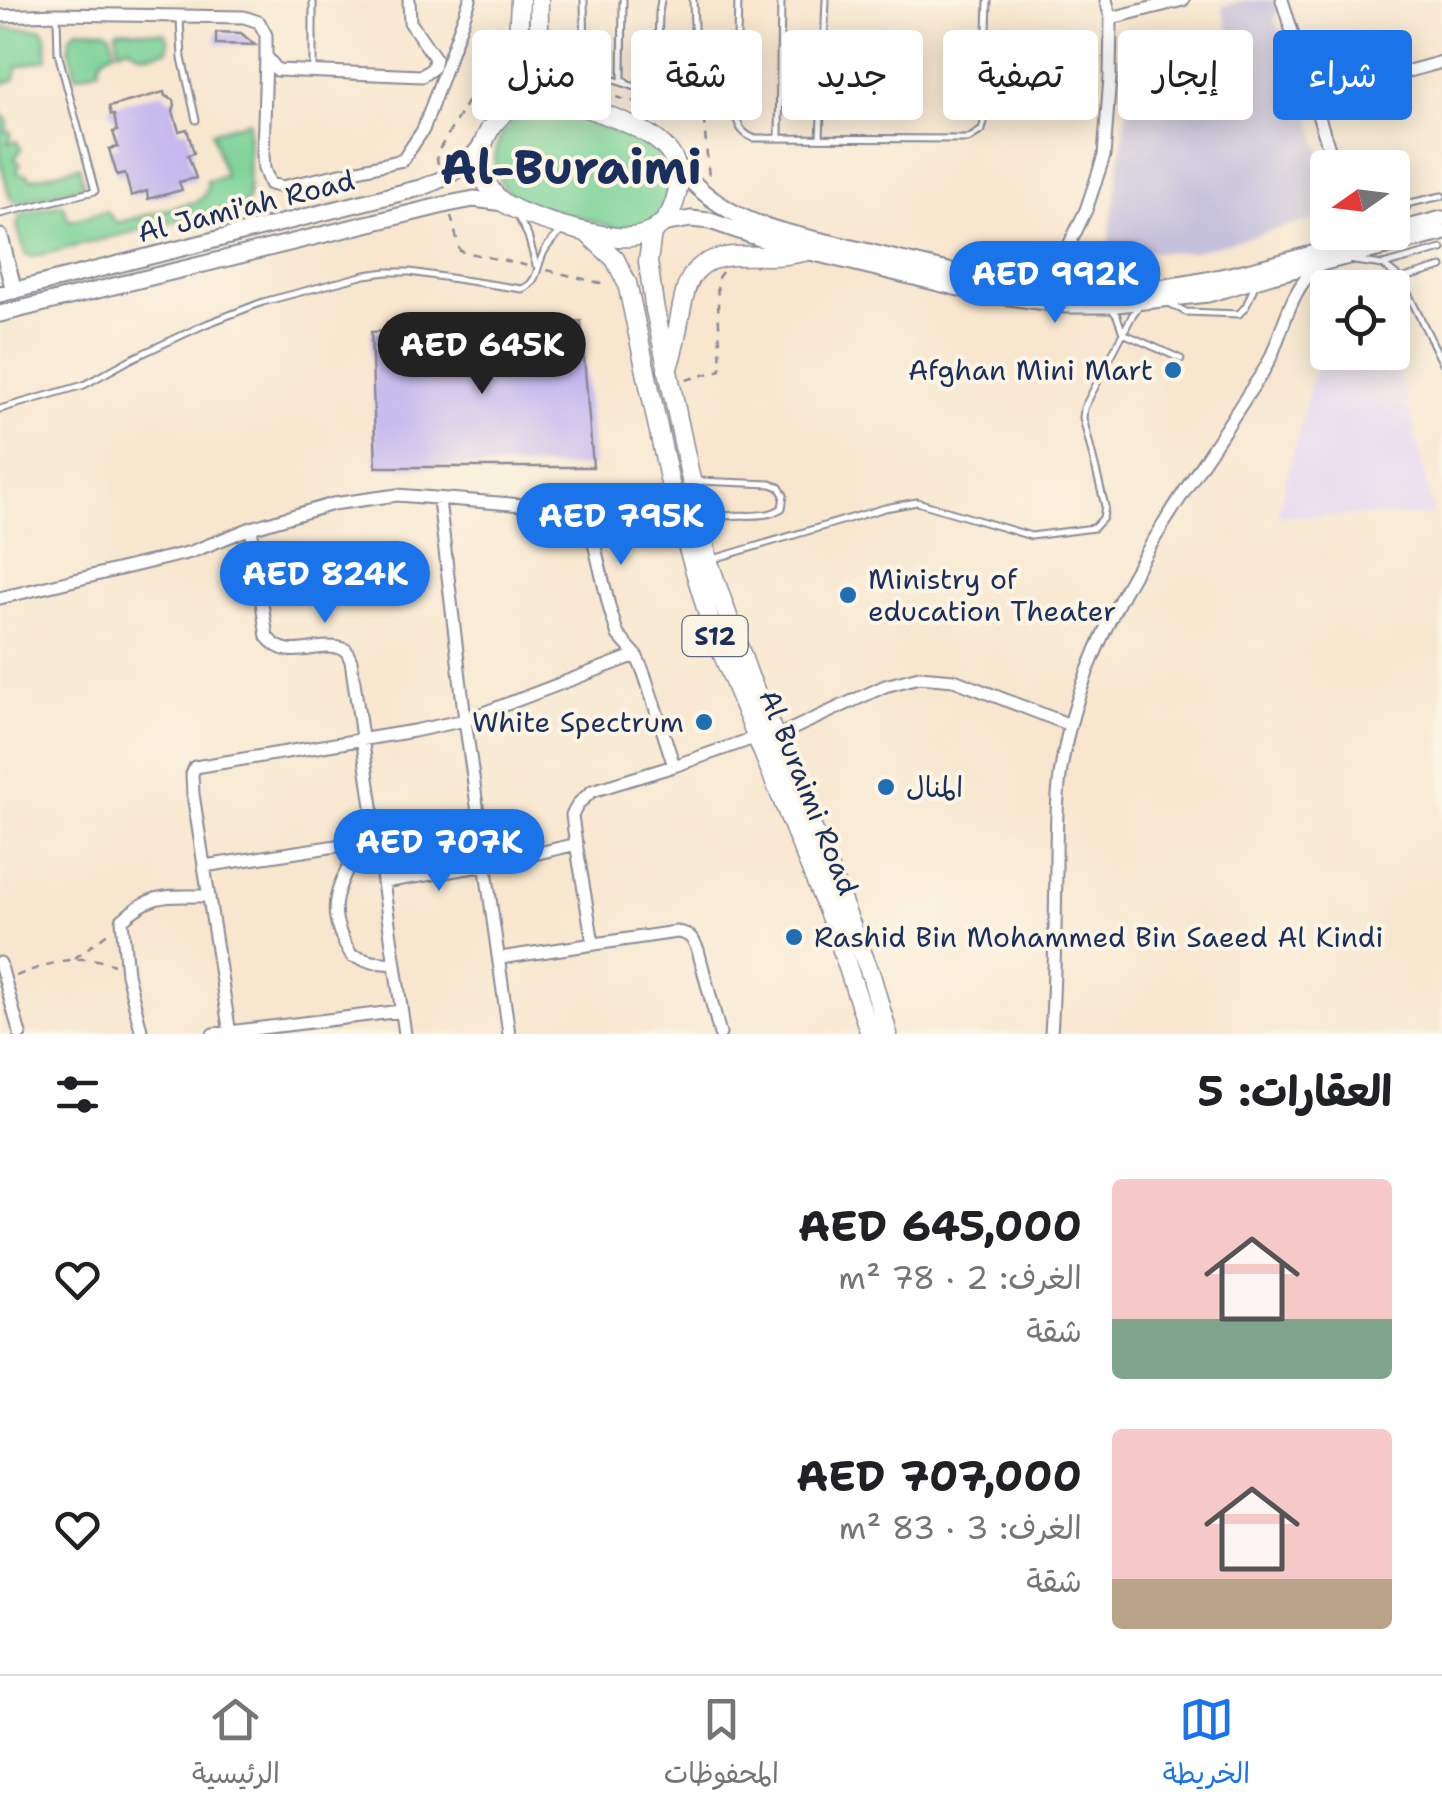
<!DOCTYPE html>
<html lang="ar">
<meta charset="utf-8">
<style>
:root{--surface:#fff;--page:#f6f6f6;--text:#202124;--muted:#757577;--line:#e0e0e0;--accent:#1a73e8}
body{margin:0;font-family:"Shantell Sans","Playpen Sans Arabic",sans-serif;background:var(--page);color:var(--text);direction:rtl;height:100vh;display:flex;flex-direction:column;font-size:38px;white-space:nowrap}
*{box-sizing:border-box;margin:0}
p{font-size:32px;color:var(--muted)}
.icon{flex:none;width:55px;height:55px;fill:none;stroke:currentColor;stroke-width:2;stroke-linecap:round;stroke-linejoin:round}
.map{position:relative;height:1034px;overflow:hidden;direction:ltr}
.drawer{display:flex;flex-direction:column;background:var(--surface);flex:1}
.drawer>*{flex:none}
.banner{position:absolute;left:30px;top:30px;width:1382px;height:90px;direction:rtl;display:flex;gap:20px}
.needle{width:65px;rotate:256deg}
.tools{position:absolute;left:1310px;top:150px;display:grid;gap:20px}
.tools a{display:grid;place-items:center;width:100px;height:100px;border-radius:10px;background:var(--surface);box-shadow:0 5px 25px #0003;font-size:50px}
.price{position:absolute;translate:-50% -85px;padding:0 22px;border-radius:35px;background:var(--accent);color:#fff;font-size:32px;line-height:65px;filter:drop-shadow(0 2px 5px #0008)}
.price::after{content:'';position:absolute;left:50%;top:60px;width:30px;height:22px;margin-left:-15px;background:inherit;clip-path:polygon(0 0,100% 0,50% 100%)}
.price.on{background:#222;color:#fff}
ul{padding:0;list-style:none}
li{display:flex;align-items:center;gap:30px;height:250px;padding:0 50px}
li span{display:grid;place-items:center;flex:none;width:280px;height:200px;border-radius:10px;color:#555}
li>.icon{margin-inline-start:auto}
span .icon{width:120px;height:120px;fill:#fffc;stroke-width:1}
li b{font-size:42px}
h2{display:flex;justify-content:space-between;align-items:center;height:120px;padding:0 50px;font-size:42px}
.chip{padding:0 35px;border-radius:10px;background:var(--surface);box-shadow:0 5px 25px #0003;font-size:35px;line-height:90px}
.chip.on{background:var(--accent);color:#fff}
.tabs{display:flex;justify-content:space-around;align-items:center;height:140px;border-top:2px solid var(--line);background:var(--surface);font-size:28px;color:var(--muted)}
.tabs a{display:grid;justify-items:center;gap:5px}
.tabs .on{color:var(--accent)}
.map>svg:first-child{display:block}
.built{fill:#e1d4f4}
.industrial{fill:#c5c0db}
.green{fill:#7bd297;stroke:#4b807a;stroke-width:2.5}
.building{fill:#c0b3ef}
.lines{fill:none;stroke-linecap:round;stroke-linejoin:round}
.lane-casing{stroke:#8a8a96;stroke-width:9}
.street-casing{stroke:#8a8a96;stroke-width:15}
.secondary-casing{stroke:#8a8a96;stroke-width:19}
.primary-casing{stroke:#8a8a96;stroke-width:21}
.path{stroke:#8a8a96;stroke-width:2.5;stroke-dasharray:8 8;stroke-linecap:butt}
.lane{stroke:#fff;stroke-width:5}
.street{stroke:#fff;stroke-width:11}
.secondary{stroke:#fff;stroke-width:15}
.primary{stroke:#fff;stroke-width:18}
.poi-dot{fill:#1f6fb2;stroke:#fcf5e5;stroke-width:4}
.labels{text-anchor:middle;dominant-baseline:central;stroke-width:8;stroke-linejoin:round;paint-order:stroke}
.shield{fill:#fcf5e5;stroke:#5e6a86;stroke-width:2.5}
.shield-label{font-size:25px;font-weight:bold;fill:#1b2f5e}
.street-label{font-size:28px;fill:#1b2f5e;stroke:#fcf5e5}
.poi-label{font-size:28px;fill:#1b2f5e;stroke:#fcf5e5;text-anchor:start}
.town-label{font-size:48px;font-weight:bold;fill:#1b2f5e;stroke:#fcf5e5}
</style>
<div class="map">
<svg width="1442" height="1034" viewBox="0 0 1442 1034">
<rect width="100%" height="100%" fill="#fcf5e5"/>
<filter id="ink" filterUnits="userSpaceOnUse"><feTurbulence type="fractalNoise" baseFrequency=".01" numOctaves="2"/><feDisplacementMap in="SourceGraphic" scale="20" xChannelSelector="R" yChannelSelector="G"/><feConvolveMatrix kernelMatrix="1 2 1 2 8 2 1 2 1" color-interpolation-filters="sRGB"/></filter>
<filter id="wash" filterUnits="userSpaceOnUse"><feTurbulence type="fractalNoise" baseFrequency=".0048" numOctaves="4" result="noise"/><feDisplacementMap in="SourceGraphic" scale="40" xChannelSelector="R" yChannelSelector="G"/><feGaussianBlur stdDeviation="2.25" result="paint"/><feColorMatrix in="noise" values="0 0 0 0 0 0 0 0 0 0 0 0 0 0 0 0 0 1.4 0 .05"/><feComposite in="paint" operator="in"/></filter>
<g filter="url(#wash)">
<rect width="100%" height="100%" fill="#f8e6ce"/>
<path class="built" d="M1327,320L1328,352H1392L1393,341L1434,516H1277Z"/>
<path class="industrial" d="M1244,0H1274L1278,9L1274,18L1277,29L1284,32L1327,170V216L1192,252H1107L1129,93L1238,60L1222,7Z"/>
<path class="green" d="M0,28L42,29L46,36L47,59L17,67L15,79L0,85Z
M78,29L105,30L110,33L115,50C106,54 98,58 99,69L76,76L69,49L70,36Z
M121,29L164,33L168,38V50C152,54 141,59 129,46L119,50L116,31Z
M0,108L2,117L6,118L8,124L5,131L11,132V138L8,143L17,141L21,149L15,159L21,164L17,171L21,174H26L31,179L79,166L84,186L22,202L17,203L10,198L0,160Z
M539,110C560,111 578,119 598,126C637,139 679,148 666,199C661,219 649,228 629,232L517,200C511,194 505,189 501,182C484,150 505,116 539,110Z
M249,121L248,199L245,204L33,257L26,256L17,226L20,215L60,204L63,205L69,221L106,211L117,223L198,201C205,195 208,191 207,181L225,176L212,132Z"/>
<g id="blocks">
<path class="building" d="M216,32L241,33L255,45L216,44Z
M164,92L165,96L174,100L175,105L173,111L179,131L187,129L194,153L188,155L196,178L179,182L182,190L148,199L147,191L131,196L125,173L117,175L109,149L118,147L113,132L117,131L114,115H111L109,107Z
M581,321L593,467H376L371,332Z"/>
</g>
</g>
<g filter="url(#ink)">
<use href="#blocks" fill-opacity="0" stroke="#8a8a96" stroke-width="2.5"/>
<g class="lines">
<defs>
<path id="lane" d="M313,0V69
M584,0L585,64L593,73L672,99L684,98L694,92L696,81L693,0
M623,0L622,78L627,84
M661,0L659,13L657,83L661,91L669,97
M738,0L735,113C738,125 741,133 753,138L968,139L982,130L984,122L988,0
M180,19L182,58L196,120
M779,137L781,0
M820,138L826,0
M1392,207L1442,196
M0,214L95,191L58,53L57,17
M519,219L528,236L536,265
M1400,224L1408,204
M1354,261L1383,265L1401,279L1442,267
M1383,265L1442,249
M1401,279L1442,362
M1167,302L1186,312L1239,314L1246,306L1255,285
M1111,308L1117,316L1123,333L1181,359
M0,409L84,385L131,359L206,324L263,302L365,275L387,272H410L522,289C539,282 536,267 544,252C548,244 554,238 561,232
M698,481L771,484L779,487L784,495L782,508C760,523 731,508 707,522
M710,560L885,508L917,502L1031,536L1094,528L1103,518L1105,506L1083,418L1084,408L1133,314L1139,306"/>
<path id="street" d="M1282,0L1335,168
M0,16L57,14L244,17L259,22L266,35V56L277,70L422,76L433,68L435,58L410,22L409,0
M1111,18L1183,0
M266,56L263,155L264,169L270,184L282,187L403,160L423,130L470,0
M1319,118L1326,96L1335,91L1442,62
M1060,264C1063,277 1066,284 1078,291
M1027,285L1046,276L1060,264L1086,210L1104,156L1110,77L1111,18L1106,0
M439,500L465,720L509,1034
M586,510L610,610L618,635L636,655L644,673L674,766
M251,528L267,637C290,665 316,639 346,650L351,661L405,1034
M0,598L191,552L251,528L333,504L397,495L586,510L628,508L674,502
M775,737L885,686L919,677L954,680L1070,725
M362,842C338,887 321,908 352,956L372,962L395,964
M204,866L376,840
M383,882L487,865L577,844
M593,943L574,831L572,815L579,803L592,791L674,766L757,737
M500,958L676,932C689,933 693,938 698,950L720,1034
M0,963L20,1034
M142,1034L127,974L122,920C155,890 169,897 209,896
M213,1034L401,1011
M230,1034L193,794L192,774L195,767L414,731L465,720L636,655
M1051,1034C1055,978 1055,923 1056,867C1056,837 1056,806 1060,776C1079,633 1174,510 1250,391C1257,381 1265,370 1270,359C1284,328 1290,289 1318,266"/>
<path id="secondary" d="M676,163C693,186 714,203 740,216C775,233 818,239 856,249C949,271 1044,299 1140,290C1225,282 1309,254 1391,232
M661,224L691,219L710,221L777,244L980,293L1067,305H1108L1208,294L1272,275L1442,233
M1392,232L1442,219
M0,237L14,291
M0,294L420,188C449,178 468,166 484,141
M0,314L448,204L474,199L504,203"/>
<path id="primary" d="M539,0C538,44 539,72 577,100
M538,97C561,99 582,106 604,114C649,131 696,151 672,209C664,227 648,236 630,237C604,240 518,217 499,199C459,162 491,105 538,97Z
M507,108L516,79L520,0
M652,232L648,262L654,305L708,560L749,676L791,774L871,975L888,1034
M588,234L615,259L627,283L674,502L712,628L834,926L870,1034
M667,370C677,345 678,319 685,293C695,250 735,256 769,256C782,256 795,254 808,251"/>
</defs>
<use href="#lane" class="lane-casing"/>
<use href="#street" class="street-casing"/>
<use href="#secondary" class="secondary-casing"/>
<use href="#primary" class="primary-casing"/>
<path class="path" d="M586,87L625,100L661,105
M679,108L703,111L709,178
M438,164L436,155L480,80H501
M451,216L460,251L529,266
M547,270L604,284
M686,380L721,370L717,279L722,272
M75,958L109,932
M16,976C48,964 80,951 114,965"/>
<use href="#lane" class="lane"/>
<use href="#street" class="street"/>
<use href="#secondary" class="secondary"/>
<use href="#primary" class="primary"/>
</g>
</g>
<g class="poi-dot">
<circle cx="1173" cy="370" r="10"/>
<circle cx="848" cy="595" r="10"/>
<circle cx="704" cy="722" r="10"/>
<circle cx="886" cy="787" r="10"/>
<circle cx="794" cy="937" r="10"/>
</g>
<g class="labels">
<rect class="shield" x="682.5" y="616" width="65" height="40" rx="8"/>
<g class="shield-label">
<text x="715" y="636">S12</text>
</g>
<g class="street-label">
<text transform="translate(246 206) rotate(-14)">Al Jami'ah Road</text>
<text transform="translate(809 792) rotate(68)">Al Buraimi Road</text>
</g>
<g class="poi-label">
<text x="1153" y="370" text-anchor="end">Afghan Mini Mart</text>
<text x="868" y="579">Ministry of<tspan x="868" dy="32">education Theater</tspan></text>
<text x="684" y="722" text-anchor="end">White Spectrum</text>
<text x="906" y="787">المنال</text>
<text x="814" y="937">Rashid Bin Mohammed Bin Saeed Al Kindi</text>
</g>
<g class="town-label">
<text x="571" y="167">Al-Buraimi</text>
</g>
</g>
</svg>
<div class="tools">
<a><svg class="needle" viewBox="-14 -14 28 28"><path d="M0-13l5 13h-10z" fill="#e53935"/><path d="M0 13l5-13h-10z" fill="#757577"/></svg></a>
<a><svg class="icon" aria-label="locate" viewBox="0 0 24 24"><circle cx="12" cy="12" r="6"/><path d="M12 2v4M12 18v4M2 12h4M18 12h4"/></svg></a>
</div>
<b class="price" style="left:1055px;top:326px">AED 992K</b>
<b class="price on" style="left:482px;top:397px">AED 645K</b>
<b class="price" style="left:621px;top:568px">AED 795K</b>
<b class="price" style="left:325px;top:626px">AED 824K</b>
<b class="price" style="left:439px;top:894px">AED 707K</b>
<div class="banner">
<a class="chip on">شراء</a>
<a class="chip">إيجار</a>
<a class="chip">تصفية</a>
<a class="chip">جديد</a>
<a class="chip">شقة</a>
<a class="chip">منزل</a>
</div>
</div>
<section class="drawer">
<h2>العقارات: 5<svg class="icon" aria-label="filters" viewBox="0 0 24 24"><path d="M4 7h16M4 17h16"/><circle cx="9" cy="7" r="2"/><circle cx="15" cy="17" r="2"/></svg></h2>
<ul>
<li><span style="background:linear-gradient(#f6c9c9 70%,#7fa58c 0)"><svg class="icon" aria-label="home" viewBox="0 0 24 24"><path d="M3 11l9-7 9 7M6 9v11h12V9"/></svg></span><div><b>AED 645,000</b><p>الغرف: 2 · 78 m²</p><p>شقة</p></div><svg class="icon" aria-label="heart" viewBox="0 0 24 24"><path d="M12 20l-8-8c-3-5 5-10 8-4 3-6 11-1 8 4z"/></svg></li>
<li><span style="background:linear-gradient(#f6c9c9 75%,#b9a48a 0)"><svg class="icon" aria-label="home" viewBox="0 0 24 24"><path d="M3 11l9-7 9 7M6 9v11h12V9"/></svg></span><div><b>AED 707,000</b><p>الغرف: 3 · 83 m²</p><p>شقة</p></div><svg class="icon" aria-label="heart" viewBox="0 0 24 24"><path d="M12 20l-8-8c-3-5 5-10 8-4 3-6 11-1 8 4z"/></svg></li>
</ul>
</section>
<nav class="tabs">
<a class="on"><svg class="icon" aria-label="map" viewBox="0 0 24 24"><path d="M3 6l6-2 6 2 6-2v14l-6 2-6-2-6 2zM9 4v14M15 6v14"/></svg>الخريطة</a>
<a><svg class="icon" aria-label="saved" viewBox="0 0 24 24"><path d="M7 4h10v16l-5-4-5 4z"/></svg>المحفوظات</a>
<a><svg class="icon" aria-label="home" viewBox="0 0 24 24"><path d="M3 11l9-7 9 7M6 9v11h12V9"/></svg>الرئيسية</a>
</nav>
